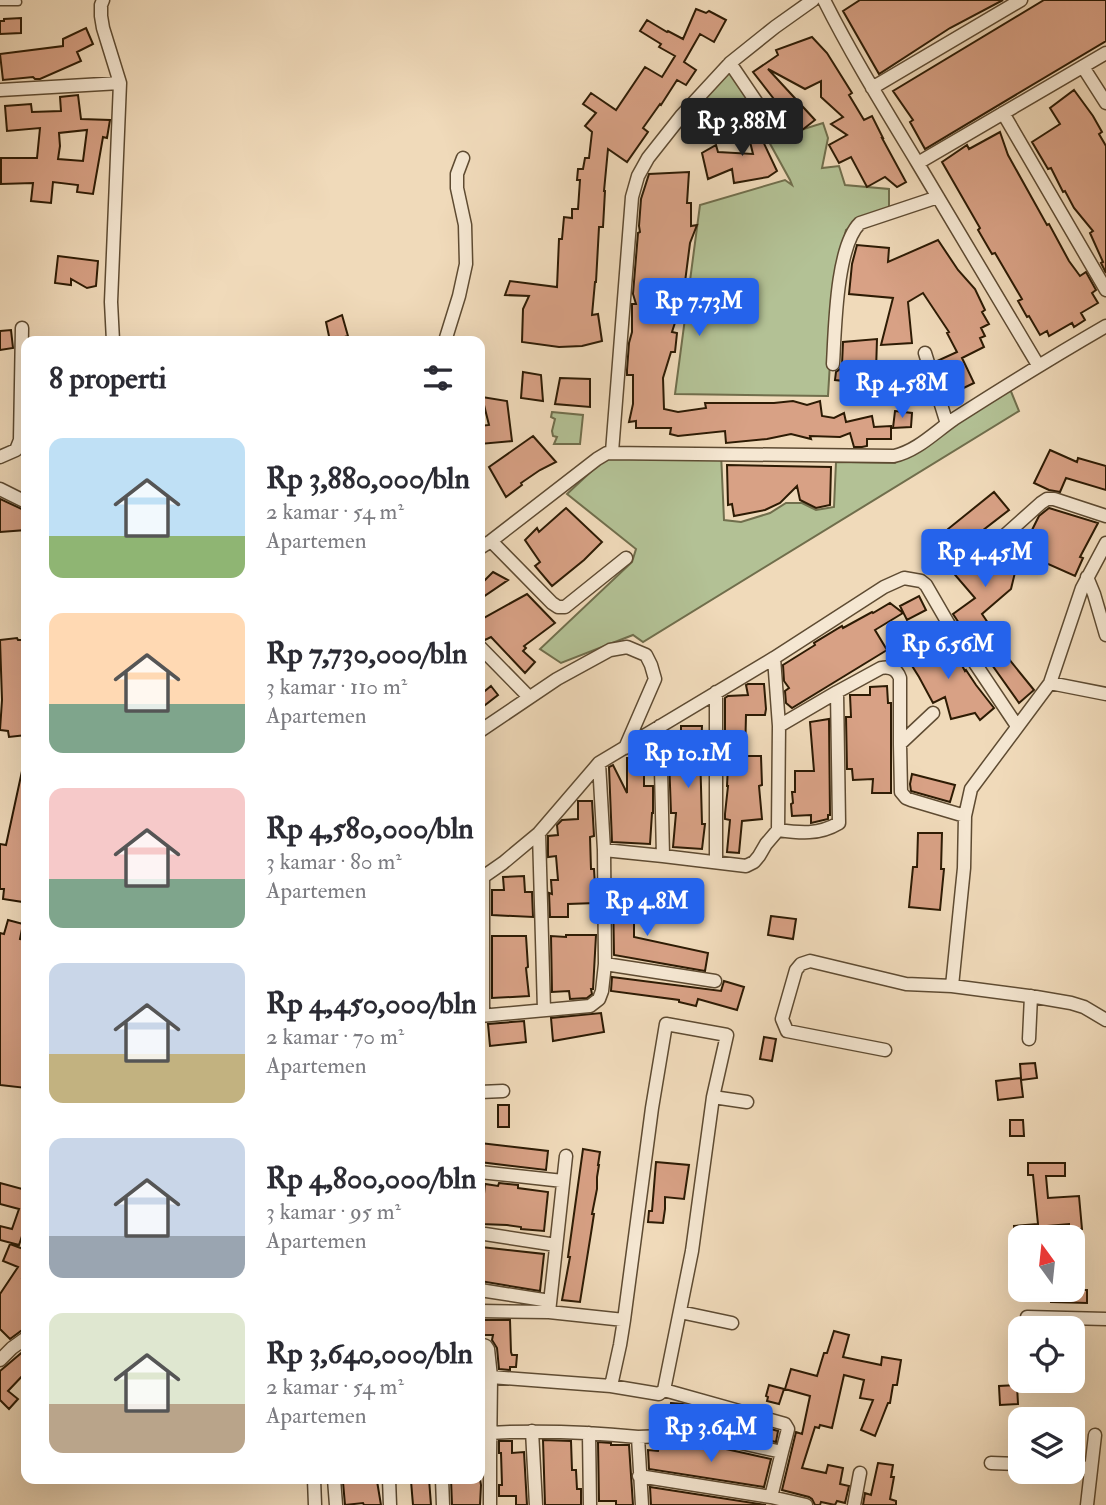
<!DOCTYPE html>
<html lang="id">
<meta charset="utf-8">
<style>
:root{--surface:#fff;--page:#f7f7f7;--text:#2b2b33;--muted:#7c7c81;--accent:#2563eb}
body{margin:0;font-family:"IM FELL Double Pica",serif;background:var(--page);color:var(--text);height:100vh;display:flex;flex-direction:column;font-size:26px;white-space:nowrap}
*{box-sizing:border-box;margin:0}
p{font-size:23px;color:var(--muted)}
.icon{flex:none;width:38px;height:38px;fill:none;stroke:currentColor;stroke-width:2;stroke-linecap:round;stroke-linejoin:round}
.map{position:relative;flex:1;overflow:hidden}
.details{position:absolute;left:21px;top:336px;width:464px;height:1148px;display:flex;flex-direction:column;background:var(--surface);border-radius:14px;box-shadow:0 7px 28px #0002}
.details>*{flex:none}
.needle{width:46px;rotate:345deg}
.controls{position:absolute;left:1008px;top:1225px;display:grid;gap:14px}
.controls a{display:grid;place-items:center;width:77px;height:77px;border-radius:14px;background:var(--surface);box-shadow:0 7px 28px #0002;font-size:35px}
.price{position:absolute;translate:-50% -60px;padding:0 16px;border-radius:7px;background:var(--accent);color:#fff;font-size:23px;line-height:46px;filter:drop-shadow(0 2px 4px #0008)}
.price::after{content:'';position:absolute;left:50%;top:42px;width:21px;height:16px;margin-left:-10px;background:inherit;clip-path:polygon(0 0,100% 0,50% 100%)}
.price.on{background:#222;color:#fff}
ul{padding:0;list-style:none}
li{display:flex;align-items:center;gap:21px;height:175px;padding:0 28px}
li span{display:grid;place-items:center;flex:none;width:196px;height:140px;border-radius:14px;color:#555}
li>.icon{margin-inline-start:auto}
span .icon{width:84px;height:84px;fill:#fffc;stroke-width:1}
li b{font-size:30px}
h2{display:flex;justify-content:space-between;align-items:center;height:84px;padding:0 28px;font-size:30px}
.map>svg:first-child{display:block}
.green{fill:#b3c195;stroke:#706e4c;stroke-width:2}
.building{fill:#d8a185;stroke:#2d1b04;stroke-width:2;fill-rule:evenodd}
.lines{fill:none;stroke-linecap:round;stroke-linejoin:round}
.service-casing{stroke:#5e4b32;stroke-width:9}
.minor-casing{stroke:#5e4b32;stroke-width:15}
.service{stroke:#f5e7d2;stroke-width:6}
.minor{stroke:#f5e7d2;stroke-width:12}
</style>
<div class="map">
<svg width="1106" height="1505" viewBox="0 0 1106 1505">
<rect width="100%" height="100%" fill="#f0daba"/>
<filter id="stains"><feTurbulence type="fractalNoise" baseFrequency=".00286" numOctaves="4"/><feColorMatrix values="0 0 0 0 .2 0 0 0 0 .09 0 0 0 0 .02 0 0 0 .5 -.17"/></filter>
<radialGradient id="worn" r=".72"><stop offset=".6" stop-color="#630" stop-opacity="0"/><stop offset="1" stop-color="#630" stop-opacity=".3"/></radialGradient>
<path class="green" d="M728,69L766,124L761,123L749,118L703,139L680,127Z
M823,123L828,138L822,168L839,166L845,185L889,189V209L846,230L835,279L828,396L675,394L700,205L785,180L792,185L790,180L768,140Z
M1010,389L1019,411L643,642L633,635L561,663L540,649L632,562L636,549L567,494L612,452L721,453L724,520L741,522L770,513L786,503H802L816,510L834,507L836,462L895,463Z
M552,412L583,415L580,444H554L557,437L553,436L552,431L555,419L551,417Z"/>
<path class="building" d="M860,0H1003L950,28L879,74L843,11Z
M1044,0H1106V41L925,149L910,122L913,120L893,91Z
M696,9L706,13L709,11L726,20L714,42L700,34L684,62L696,70L686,85L677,80L661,105L660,104L643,128L648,132L627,162L608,149L604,191H605L603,227H599L596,282H595L592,315L598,314L602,341L582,346L559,347L522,342L523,309L529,296L505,295L510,281L557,287L559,239H562L564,217L572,218V209H578L580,180H577L578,169H583L585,158H589L592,132L585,126L596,113L583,104L591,93L616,110L645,67L662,77L675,56L659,47L661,44L640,31L647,20L667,32L668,31L683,39Z
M21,18V33L0,34V21H4V19Z
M86,28L93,44L77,52L81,61L40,79H35L33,77L3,80L0,54L63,46V39Z
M812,37L827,53L852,93L849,95L864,120L872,116L883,138H882L906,182L897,187L885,177L867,187L851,157L839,163L829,145L847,135L831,124L843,117L821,97V81L805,89L768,69L815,120L797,134L793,127H786L781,118L784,112L753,72L778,55L776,50Z
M1074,90L1093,116L1102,132L1099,134L1106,146V273L1101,263L1103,262L1090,233L1093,231L1074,208L1065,191L1063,192L1051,168L1048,169L1032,142L1060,124L1050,108Z
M78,95L81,119L110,120L107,138L103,137L93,194L77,192L78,185L53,182L51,203L31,201L33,183L1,184V158H37L40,128L7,131L5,106L31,104L32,112L61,111L60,97ZM87,130L83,161L58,159L60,146L59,133Z
M747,108L754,122H756L767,135H760L777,171L768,177L734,183L732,169L708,179L702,153L716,145L718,152L753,154L742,109Z
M1000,132L1008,155L1047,225L1049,224L1069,261L1080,276L1086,272L1096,290L1092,293L1098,303L1081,313L1085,320L1074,327L1072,323L1049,336L1047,331L1040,335L1029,316L1027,317L1018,301L1022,299L995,253L992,254L978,230L980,228L942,162L967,145L969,149Z
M689,172L687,203H691V226L697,225L690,243L685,282H687L685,301H682L672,332L677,333L675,352H671L663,378L664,409L678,412L706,408L705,403H774L793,401L807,405L820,401L822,416L834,418L844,413L846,422L872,416L874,427L891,426V439H867V446L862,447H854L850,433L840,437L810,436L811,439L791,434L767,439L726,443L725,431L678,436L670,434L671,428H636V421L629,422L633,404V375H627V370L629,343L632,332V304H636L633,294L638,233L640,232L639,226L641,199L649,174Z
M938,240L958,270L975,289L985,310L982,312L989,324L981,328L985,336L980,338L984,347L962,358L974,383L949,395L937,361L957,352L947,333L949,332L923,293L908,302L912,343L881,345L893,298L849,294L852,264L857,245L889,248L888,262Z
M58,256L98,261L96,286L87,288L71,279V285L55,283Z
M342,315L348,336L330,341L326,322Z
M11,330L13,348L0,350V331Z
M877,339L876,371L855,370L853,382L835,380L836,372L840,369L842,365L843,342Z
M523,372L541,375L543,401L521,398Z
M560,378L590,379V407L555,404Z
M915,378L926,390L915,391L897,398L877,388L896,383V379Z
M482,397L507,401L512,441L480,444V426L489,425Z
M895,411L912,413L911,427L893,428Z
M533,436L556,462L540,470L521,483L522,485L506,497L489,467Z
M1050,450L1077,462L1078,458L1106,466V490L1066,478L1060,492L1049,490L1034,483Z
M727,465L831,467L830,505L816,508L800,500L797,486L780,503L765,510L734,516L732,504L728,505Z
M994,492L1009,510L960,548L985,578L992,553L1000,551L1019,556L1011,589L982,614L1007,651L1004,653L1034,690L1019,703L965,627L963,629L953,614L975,598L938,555L952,542L948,529Z
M0,499L26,511V530L0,532Z
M566,508L602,542L584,560L552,586L535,566L540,562L525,540L537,528L539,532Z
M1049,508L1098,523L1080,557L1083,558L1075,576L1021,552L1039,516Z
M493,572L508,580L480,599V585Z
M527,594L555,623L524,646L526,648L523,651L535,662L525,673L491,637L485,640L480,633V620Z
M919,596L926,610L907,620L900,606Z
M890,603L903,613L875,630L887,650L792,708L786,703L785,691L789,688L784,681L783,665L815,645L814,643L842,626L843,628L872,612L873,613Z
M17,638L18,640H26V735L9,737L8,731L0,730L2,700L0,640Z
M948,640L965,671L966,670L976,685L994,708L980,720L975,713L951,719L945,697L933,703L919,677L904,653L921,643L926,652Z
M748,684H764L766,709L765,715H746L745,756H761L762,785L759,786L762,819L742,821L739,853L727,852L730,820L725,819V814L728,786H727L729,746H725V698L728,696L748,695L746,685Z
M491,686L498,695L480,709V695Z
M887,686L888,703H891V793H872L873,779L853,780L852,769H847L846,717H851L850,695H870V687Z
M829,719L830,815H828V819L811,823V815L792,816L791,804L793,803L792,792H795V771H814L810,722Z
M681,726H702L701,750H700L702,824H705L702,849L673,847L676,813H671L669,758L681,755Z
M627,758L644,759V786H653V813H652L650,844L612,842L609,767L613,765L627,793Z
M22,771H26V888L23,902L3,899L4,889H0V844L6,845Z
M912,774L955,785L950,802L911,791L910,784Z
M578,801H592L594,836L590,837L591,869H594L596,903L568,904V917H550L549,893L552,894L551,880H558L556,856L548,857V836L558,835L557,825L562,820L578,819Z
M918,833H942L941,869H944L940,910L909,907L913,867H917Z
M524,876L525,892H532L533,917L492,915V890H504L503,877Z
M642,891L643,912L634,913V937L708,953L705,971L614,955L613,892Z
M771,916L796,919L793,939L768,935Z
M8,920L23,924L20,939L24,940L23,944H26V1088L0,1085V933L4,934Z
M566,935H596L593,989H591L592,994L587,998L570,999L569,991L552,992L551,936L566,937Z
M492,936H526L528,967L526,968L529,996L492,998Z
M612,977L721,991L724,981L744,987L737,1010L698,999L696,1006L679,1002V1000L611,991Z
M601,1013L604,1032L553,1041L551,1018Z
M524,1021L526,1042L490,1046L488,1024Z
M764,1037L776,1039L772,1061L760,1059Z
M1035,1063L1037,1078L1021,1080L1023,1097L998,1100L996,1081L1021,1078L1020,1064Z
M498,1105H509V1127H498Z
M1010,1120H1023L1024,1136H1010Z
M480,1143L548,1151L546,1170L480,1162Z
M583,1149L600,1152L598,1165H599L597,1177V1189L592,1214H594L592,1227L580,1302L562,1300L570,1257H568Z
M656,1162L689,1165L684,1199L665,1197V1209L663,1223L648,1222L649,1211H652Z
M1028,1163H1065V1176H1046L1048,1198L1079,1196L1082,1229L1069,1230V1224L1048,1226L1049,1237H1015L1014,1226L1038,1224L1033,1175H1028Z
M0,1183L26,1190V1224L19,1245L0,1240V1226L12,1229L19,1209L0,1204Z
M499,1183L518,1185V1188L548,1192L544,1231L521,1229V1227L507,1225L481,1224L485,1184L498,1186Z
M10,1244L26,1250V1270L22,1278L26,1281V1329L21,1331L10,1339L0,1329V1294L18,1267L3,1261Z
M481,1247L544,1254L540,1291L480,1281Z
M1051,1290H1087V1303L1051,1302Z
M480,1320H510L511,1352L512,1355H517L516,1367H510V1370L499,1369L497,1348L492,1340L493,1335H480Z
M834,1331L849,1335L843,1357L881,1365L882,1357L901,1360L897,1385H893L890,1403H888L875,1436L861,1430L873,1400L860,1398L864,1380L844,1375L832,1428L820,1425L819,1428L815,1427L802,1468L826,1473L828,1465L843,1468L840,1484L849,1486L845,1503L837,1501L835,1505L821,1502L820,1505H815L812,1499L809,1497L782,1490L796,1432L802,1434L810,1396L785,1389L791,1369L817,1376L824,1353H827Z
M26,1349V1372L8,1391L18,1399L9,1409L0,1400V1371Z
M769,1385L784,1389L779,1404L767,1401L768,1397L766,1396Z
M1017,1385L1018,1404L1000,1405L999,1386Z
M671,1403L683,1404L778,1431L776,1442L729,1431L692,1426L668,1427Z
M543,1440L571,1441L572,1470H576L577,1489H581V1505H545Z
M499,1441H512V1453L524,1452L527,1505H516V1496H499V1485H502L501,1453H499Z
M598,1442L611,1443V1445H629L633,1505H616V1501H599Z
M691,1444L726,1449L771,1459L764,1487L649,1469L648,1450L658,1451L659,1445Z
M878,1463L893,1465L891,1477H894L890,1499L896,1501V1505H863L865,1493L871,1495Z
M429,1479L431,1505H413L411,1481Z
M451,1479H480L481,1485L480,1505H452Z
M377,1481L381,1505H364L363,1503L345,1505L343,1482Z
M650,1487L766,1505H651Z"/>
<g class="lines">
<defs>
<path id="service" d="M0,2H18"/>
<path id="minor" d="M103,0L101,5V16L103,28L120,83L111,302L113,341
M824,0C852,56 885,109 917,162C958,230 998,298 1038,365
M730,63L772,125
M1083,67L1106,103
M872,88L1021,0
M0,90L120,83
M1003,113L1106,290
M918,163L1106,53
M445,341L459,296L466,264L465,225L457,188V174L463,158
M925,353L947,424
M833,364C835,330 836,246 860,223L938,197
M612,452L632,197L638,176L648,158L682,115L730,63L775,27L813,0
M0,457L16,450L20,440L22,328
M0,489L26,502
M491,541L552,603L558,607H565L626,558
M994,545L1041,503L1047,499H1054L1106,516
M480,548L491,541L597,459L607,453L894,456C917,451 935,432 954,419C1004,387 1054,356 1106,326
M1087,577L1094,594L1106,635
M480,647L529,697
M1050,683L1106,694
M837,692L881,668C890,666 897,669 900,678V744
M933,713L900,744L901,792L906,798L911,800L965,816
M480,731L557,679L610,650L627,647L646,655L651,665L655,679L625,748
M778,830C800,833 819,835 839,823L837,692L779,726
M539,833L544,1010
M604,850L663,856L660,726
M663,856L746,866L754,862L759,856L766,844L778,830L779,726L774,658
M716,862V692
M480,879L503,863L539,833L599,763L774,658L884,587L904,578L921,581L926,585L948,623L1017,726
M605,964L715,981
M952,986L964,868L965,816L971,789L1050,683L1082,588L1106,543
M480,1016L590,1006L599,999L602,991L605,964L604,850L599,763
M483,1016V878
M1029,1039L1031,996
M885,1050L787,1031L782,1019L796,970L801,964L810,961L906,984L952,986L1036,997L1071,1003L1084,1007L1106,1020
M480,1092L503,1091
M713,1097L747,1102
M480,1172L563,1181
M485,1234L556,1245
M480,1290L550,1301
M480,1311L549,1312L624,1320L620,1345L611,1386
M549,1312L566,1156
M680,1312L732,1323
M1027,1317L1106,1319
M480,1344L486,1346L488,1349L491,1377L490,1458
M0,1360L12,1348L26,1338
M491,1377L611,1386L659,1394L664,1390L692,1251L713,1097L727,1035L666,1024L652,1108L624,1320
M664,1390L785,1424L788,1429L782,1452
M532,1431L536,1505
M489,1433C539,1430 588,1432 638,1437L642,1505
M589,1433L590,1505
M638,1437L691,1435L728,1440L782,1452L771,1497
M480,1457L490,1458V1505
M991,1463L1020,1464
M1073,1467L1090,1468
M639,1476L771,1497L806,1505
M314,1479L315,1505
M334,1479L336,1505
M389,1479L390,1505
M442,1479L443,1505
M854,1505L860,1473
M1087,1505L1095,1435"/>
</defs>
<use href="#service" class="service-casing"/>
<use href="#minor" class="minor-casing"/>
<use href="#service" class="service"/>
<use href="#minor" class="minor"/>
</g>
<rect width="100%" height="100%" filter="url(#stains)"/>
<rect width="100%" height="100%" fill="url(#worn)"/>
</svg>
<div class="controls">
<a><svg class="needle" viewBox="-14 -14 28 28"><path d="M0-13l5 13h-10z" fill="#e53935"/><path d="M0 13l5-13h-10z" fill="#7c7c81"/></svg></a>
<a><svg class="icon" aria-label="locate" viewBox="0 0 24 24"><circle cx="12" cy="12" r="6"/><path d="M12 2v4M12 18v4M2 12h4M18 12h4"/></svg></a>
<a><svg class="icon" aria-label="layers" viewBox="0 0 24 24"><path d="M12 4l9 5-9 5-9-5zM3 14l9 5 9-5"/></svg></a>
</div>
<b class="price on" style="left:742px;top:158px">Rp 3.88M</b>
<b class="price" style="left:699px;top:338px">Rp 7.73M</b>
<b class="price" style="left:902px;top:420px">Rp 4.58M</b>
<b class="price" style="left:985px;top:589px">Rp 4.45M</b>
<b class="price" style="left:948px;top:681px">Rp 6.56M</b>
<b class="price" style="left:688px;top:790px">Rp 10.1M</b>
<b class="price" style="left:647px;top:938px">Rp 4.8M</b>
<b class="price" style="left:711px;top:1464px">Rp 3.64M</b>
<section class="details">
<h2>8 properti<svg class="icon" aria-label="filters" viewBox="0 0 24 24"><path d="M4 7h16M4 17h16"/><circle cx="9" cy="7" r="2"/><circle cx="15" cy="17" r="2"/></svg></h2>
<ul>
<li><span style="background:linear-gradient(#bfe0f5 70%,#8fb573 0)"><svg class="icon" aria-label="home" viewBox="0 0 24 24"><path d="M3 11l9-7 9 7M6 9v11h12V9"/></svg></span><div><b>Rp 3,880,000/bln</b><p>2 kamar · 54 m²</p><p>Apartemen</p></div></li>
<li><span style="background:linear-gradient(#ffd9b3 65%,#7fa58c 0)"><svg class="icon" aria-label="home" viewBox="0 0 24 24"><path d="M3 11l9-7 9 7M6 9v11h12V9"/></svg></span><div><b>Rp 7,730,000/bln</b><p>3 kamar · 110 m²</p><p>Apartemen</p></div></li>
<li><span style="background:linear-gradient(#f6c9c9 65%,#7fa58c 0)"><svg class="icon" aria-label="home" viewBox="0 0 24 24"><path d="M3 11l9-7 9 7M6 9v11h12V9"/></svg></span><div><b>Rp 4,580,000/bln</b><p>3 kamar · 80 m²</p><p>Apartemen</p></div></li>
<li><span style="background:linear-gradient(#c9d6e8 65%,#c2b280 0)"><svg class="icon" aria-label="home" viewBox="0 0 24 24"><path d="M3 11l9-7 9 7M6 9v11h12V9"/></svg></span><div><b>Rp 4,450,000/bln</b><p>2 kamar · 70 m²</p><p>Apartemen</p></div></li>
<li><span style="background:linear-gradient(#c9d6e8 70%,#9aa5b1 0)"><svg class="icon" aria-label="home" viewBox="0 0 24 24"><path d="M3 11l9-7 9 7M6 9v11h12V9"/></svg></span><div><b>Rp 4,800,000/bln</b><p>3 kamar · 95 m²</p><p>Apartemen</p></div></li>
<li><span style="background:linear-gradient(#dfe7d0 65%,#b9a48a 0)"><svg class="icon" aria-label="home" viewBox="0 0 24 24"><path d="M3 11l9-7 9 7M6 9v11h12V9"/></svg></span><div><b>Rp 3,640,000/bln</b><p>2 kamar · 54 m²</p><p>Apartemen</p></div></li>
</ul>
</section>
</div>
